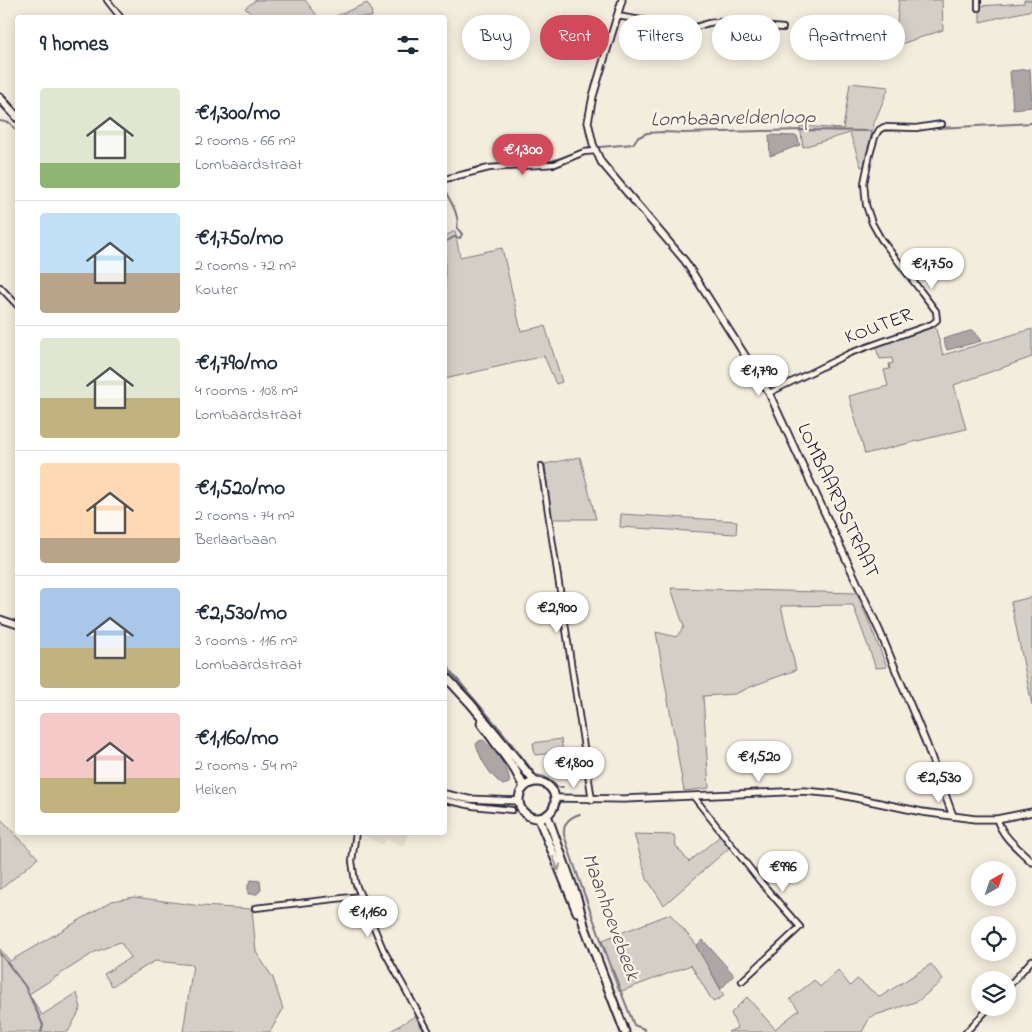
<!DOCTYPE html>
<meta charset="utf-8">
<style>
:root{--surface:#fff;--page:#f2f2f3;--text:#1f2937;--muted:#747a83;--line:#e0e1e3;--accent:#d1495b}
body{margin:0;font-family:"Indie Flower",sans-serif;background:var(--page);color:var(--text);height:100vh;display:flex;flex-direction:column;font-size:19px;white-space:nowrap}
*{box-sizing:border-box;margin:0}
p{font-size:16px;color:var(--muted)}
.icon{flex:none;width:28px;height:28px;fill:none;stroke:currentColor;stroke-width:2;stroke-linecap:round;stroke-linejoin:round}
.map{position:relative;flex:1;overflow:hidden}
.sheet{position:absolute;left:15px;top:15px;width:432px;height:820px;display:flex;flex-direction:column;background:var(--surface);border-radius:5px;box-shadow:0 2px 12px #0003}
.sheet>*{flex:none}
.banner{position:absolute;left:462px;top:15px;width:475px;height:45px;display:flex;gap:10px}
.needle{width:32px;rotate:40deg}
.controls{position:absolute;left:971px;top:861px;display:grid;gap:10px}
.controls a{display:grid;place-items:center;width:45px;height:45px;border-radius:50%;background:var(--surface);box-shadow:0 2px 12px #0003;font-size:25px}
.price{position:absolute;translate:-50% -42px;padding:0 11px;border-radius:18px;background:#fff;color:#222;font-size:16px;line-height:32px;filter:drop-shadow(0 1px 2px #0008)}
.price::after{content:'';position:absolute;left:50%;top:30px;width:15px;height:11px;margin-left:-8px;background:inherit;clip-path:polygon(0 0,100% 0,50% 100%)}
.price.on{background:var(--accent);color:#fff}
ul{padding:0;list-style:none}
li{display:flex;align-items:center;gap:15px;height:125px;padding:0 25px}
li+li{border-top:1px solid var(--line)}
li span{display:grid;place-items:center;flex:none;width:140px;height:100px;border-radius:5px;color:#555}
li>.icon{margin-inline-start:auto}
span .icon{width:60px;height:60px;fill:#fffc;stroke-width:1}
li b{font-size:21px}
h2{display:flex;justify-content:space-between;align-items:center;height:60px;padding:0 25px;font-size:21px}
.chip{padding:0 18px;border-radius:22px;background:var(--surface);box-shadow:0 2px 12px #0003;font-size:18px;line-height:45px}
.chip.on{background:var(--accent);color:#fff}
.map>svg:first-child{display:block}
.built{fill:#e3ded2}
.green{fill:#d4cfc6;stroke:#7b7880}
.water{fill:#aca7a6;stroke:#75727b}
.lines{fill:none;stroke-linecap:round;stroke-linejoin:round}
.stream{stroke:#75727b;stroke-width:2}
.minor-casing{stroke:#22223b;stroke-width:8}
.tertiary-casing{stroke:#22223b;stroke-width:9}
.primary-casing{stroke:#22223b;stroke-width:11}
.minor{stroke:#fcf5e5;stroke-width:4.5}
.tertiary{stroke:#fcf5e5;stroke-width:5.5}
.primary{stroke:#fcf5e5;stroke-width:7}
.oneway{stroke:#9a9698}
.labels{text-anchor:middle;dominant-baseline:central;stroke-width:4.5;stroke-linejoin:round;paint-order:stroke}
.street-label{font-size:20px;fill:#22223b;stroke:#fcf5e5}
.water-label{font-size:21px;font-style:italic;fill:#525160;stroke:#fcf5e5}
</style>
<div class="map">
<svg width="1032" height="1032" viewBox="0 0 1032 1032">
<rect width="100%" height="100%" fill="#f3edde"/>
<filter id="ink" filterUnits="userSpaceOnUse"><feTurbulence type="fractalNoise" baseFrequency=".02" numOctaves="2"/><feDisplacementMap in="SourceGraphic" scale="10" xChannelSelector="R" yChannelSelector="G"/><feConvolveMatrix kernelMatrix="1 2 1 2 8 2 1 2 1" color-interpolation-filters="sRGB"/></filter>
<g filter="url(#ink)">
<path class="built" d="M360,832H409V833L404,846L386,839L383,845L359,834Z"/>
<path class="green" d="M256,0H305L318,17H254L245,8Z
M899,0H942L943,30L895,46Z
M1024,0H1032V10L980,22V6L1024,3Z
M367,3L371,9L372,17H334Z
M850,83L889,87L874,123L864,166L861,167L850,133L803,147L800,126L843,129Z
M455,231L460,257L502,248L521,331L545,326L562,382L556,384L544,356L445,379V236Z
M935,326L943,355L1032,329V357L954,385L966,429L865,454L849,396L888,386L884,370L890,369L889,364L893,363L892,358L880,359L875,346Z
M580,457L596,519H551L545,464Z
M621,514L737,521L736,534L620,527Z
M671,588L857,593L887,667L876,668L853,605L781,606L796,670L755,685L735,694L703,696L709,788L684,791L656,632L676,637L684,627Z
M1032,597V705L1011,602Z
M561,739L563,752L535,755L533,743Z
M0,818L38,858L1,889H0Z
M634,834L674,835L676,846L689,862L720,836L729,848L664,905L647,879Z
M134,897L201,906L252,909L256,952L273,978L283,1009L270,1032H183L193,965L155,961L112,986L104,974L131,957L120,942L95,952L29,994L42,1015L77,993L81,1008L68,1032H0V949L10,961L112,901Z
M670,914L696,944L724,996L713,1002L691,965L619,992L600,941Z
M931,964L943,980L918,1001L870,1017L862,1032H728L737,1028L731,1013L747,997L775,1029L799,1010L790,999L813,981L814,980L820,987L838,970L850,986L857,979L880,997Z
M415,1016L424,1032H389Z"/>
<path class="water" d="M1030,69L1032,107L1013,109L1010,71Z
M769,135L797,136L800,145L770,156Z
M973,330L981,341L947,350L943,339Z
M483,740C493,748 512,771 509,783L503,785C490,776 480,759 476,744L479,741Z
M251,880L260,881L261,890L257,894H248V885Z
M703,940L734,975L721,989L696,946Z"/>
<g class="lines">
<path class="stream" d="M0,121L10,123L18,133
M881,131L1032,123
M600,147L633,144L637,138L647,133L663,132L684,133L803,130L871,131
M488,165L549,162L590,148
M464,171L479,167
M445,191C451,202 460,216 457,228L462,234L460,238L454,237L445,242
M445,659L451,672L504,734L536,775L545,777L558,787H563
M580,814C569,817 563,823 564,835C585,899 609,962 634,1025L644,1029L645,1032
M0,953L25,986L43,1025L41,1032"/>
<defs>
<path id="minor" d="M107,0L121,18
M978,8V0
M617,16L690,28C701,27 705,22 717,22L783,28
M445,179L489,168L555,164L584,152L596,151
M0,287L18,306
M769,393L850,353L932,324L937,320L936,311L881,239L872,223L866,205L864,183L870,154L875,137L879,130L884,127L916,128L942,124
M541,466L592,800
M694,797L759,880L800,927L742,981
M445,800L473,806L512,810
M356,832L352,861L355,882L383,949L429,1032
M255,908L361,896
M1008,987L1032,960
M966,1032L989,1008"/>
<path id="tertiary" d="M622,0L593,96L588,122L593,144L601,162L685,261L769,393L880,632L926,743L953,816
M0,619L18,625
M445,794L468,799L519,801
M555,798L624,799L804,791L837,794L922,812L975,819H997L1032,812
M997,819C1003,838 1018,848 1032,862"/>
<path id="primary" d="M0,98L18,118
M445,676L471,704L535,782
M481,723L515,770L524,787
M519 800a18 18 0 1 1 36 0a18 18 0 1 1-36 0Z
M547,815L577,898L584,925L625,1032
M539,819L577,912"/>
</defs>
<use href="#minor" class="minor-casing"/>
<use href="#tertiary" class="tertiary-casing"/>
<use href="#primary" class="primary-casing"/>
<use href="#minor" class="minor"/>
<use href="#tertiary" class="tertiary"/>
<use href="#primary" class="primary"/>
</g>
<defs><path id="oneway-shaft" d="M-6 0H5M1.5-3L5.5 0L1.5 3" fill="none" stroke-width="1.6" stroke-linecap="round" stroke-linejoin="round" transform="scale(1.25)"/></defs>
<use class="oneway" href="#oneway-shaft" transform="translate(556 864) rotate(68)"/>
</g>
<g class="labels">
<g class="street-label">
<text transform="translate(879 327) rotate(-20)">KOUTER</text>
<text transform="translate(837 501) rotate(65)">LOMBAARDSTRAAT</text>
</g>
<g class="water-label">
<text transform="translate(733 119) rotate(-1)">Lombaarveldenloop</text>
<text transform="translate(610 917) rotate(70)">Maanhoevebeek</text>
</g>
</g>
</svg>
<div class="controls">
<a><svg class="needle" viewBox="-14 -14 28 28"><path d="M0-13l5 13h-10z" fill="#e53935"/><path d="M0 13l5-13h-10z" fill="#747a83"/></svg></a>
<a><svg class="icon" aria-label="locate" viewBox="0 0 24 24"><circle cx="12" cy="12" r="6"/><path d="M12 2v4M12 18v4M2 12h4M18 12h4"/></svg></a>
<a><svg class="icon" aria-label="layers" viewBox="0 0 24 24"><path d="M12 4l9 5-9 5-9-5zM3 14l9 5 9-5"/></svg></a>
</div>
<b class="price on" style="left:523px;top:176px">€1,300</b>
<b class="price" style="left:932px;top:290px">€1,750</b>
<b class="price" style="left:759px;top:397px">€1,790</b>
<b class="price" style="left:557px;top:634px">€2,900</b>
<b class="price" style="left:759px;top:783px">€1,520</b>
<b class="price" style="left:574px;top:789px">€1,800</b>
<b class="price" style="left:939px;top:804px">€2,530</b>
<b class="price" style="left:783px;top:893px">€996</b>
<b class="price" style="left:368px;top:938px">€1,160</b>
<div class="banner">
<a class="chip">Buy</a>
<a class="chip on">Rent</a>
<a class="chip">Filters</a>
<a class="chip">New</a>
<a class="chip">Apartment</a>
</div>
<section class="sheet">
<h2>9 homes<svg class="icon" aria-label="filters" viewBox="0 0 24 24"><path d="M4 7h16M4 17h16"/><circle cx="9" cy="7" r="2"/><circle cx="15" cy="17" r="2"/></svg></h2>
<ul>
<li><span style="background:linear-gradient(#dfe7d0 75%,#8fb573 0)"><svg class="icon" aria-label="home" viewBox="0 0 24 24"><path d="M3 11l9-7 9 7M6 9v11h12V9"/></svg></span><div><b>€1,300/mo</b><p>2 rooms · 66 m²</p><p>Lombaardstraat</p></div></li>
<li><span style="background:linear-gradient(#bfe0f5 60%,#b9a48a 0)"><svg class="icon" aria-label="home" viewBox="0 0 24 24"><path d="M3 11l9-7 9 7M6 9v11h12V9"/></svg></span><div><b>€1,750/mo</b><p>2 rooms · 72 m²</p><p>Kouter</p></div></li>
<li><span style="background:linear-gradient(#dfe7d0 60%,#c2b280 0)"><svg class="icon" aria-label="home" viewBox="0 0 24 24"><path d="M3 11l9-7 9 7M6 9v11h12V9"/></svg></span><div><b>€1,790/mo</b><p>4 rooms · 108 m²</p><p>Lombaardstraat</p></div></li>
<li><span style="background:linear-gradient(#ffd9b3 75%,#b9a48a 0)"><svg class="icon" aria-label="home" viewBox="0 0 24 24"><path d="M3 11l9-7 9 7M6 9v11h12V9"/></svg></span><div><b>€1,520/mo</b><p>2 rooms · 74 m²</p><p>Berlaarbaan</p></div></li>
<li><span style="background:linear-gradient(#a9c7e8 60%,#c2b280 0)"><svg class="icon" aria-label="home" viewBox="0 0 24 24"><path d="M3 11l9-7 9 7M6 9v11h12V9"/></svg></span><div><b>€2,530/mo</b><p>3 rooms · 116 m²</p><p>Lombaardstraat</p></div></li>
<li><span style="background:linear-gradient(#f6c9c9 65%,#c2b280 0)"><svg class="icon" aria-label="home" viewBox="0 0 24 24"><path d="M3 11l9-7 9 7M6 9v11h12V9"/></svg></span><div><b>€1,160/mo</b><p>2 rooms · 54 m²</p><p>Heiken</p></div></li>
</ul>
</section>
</div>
